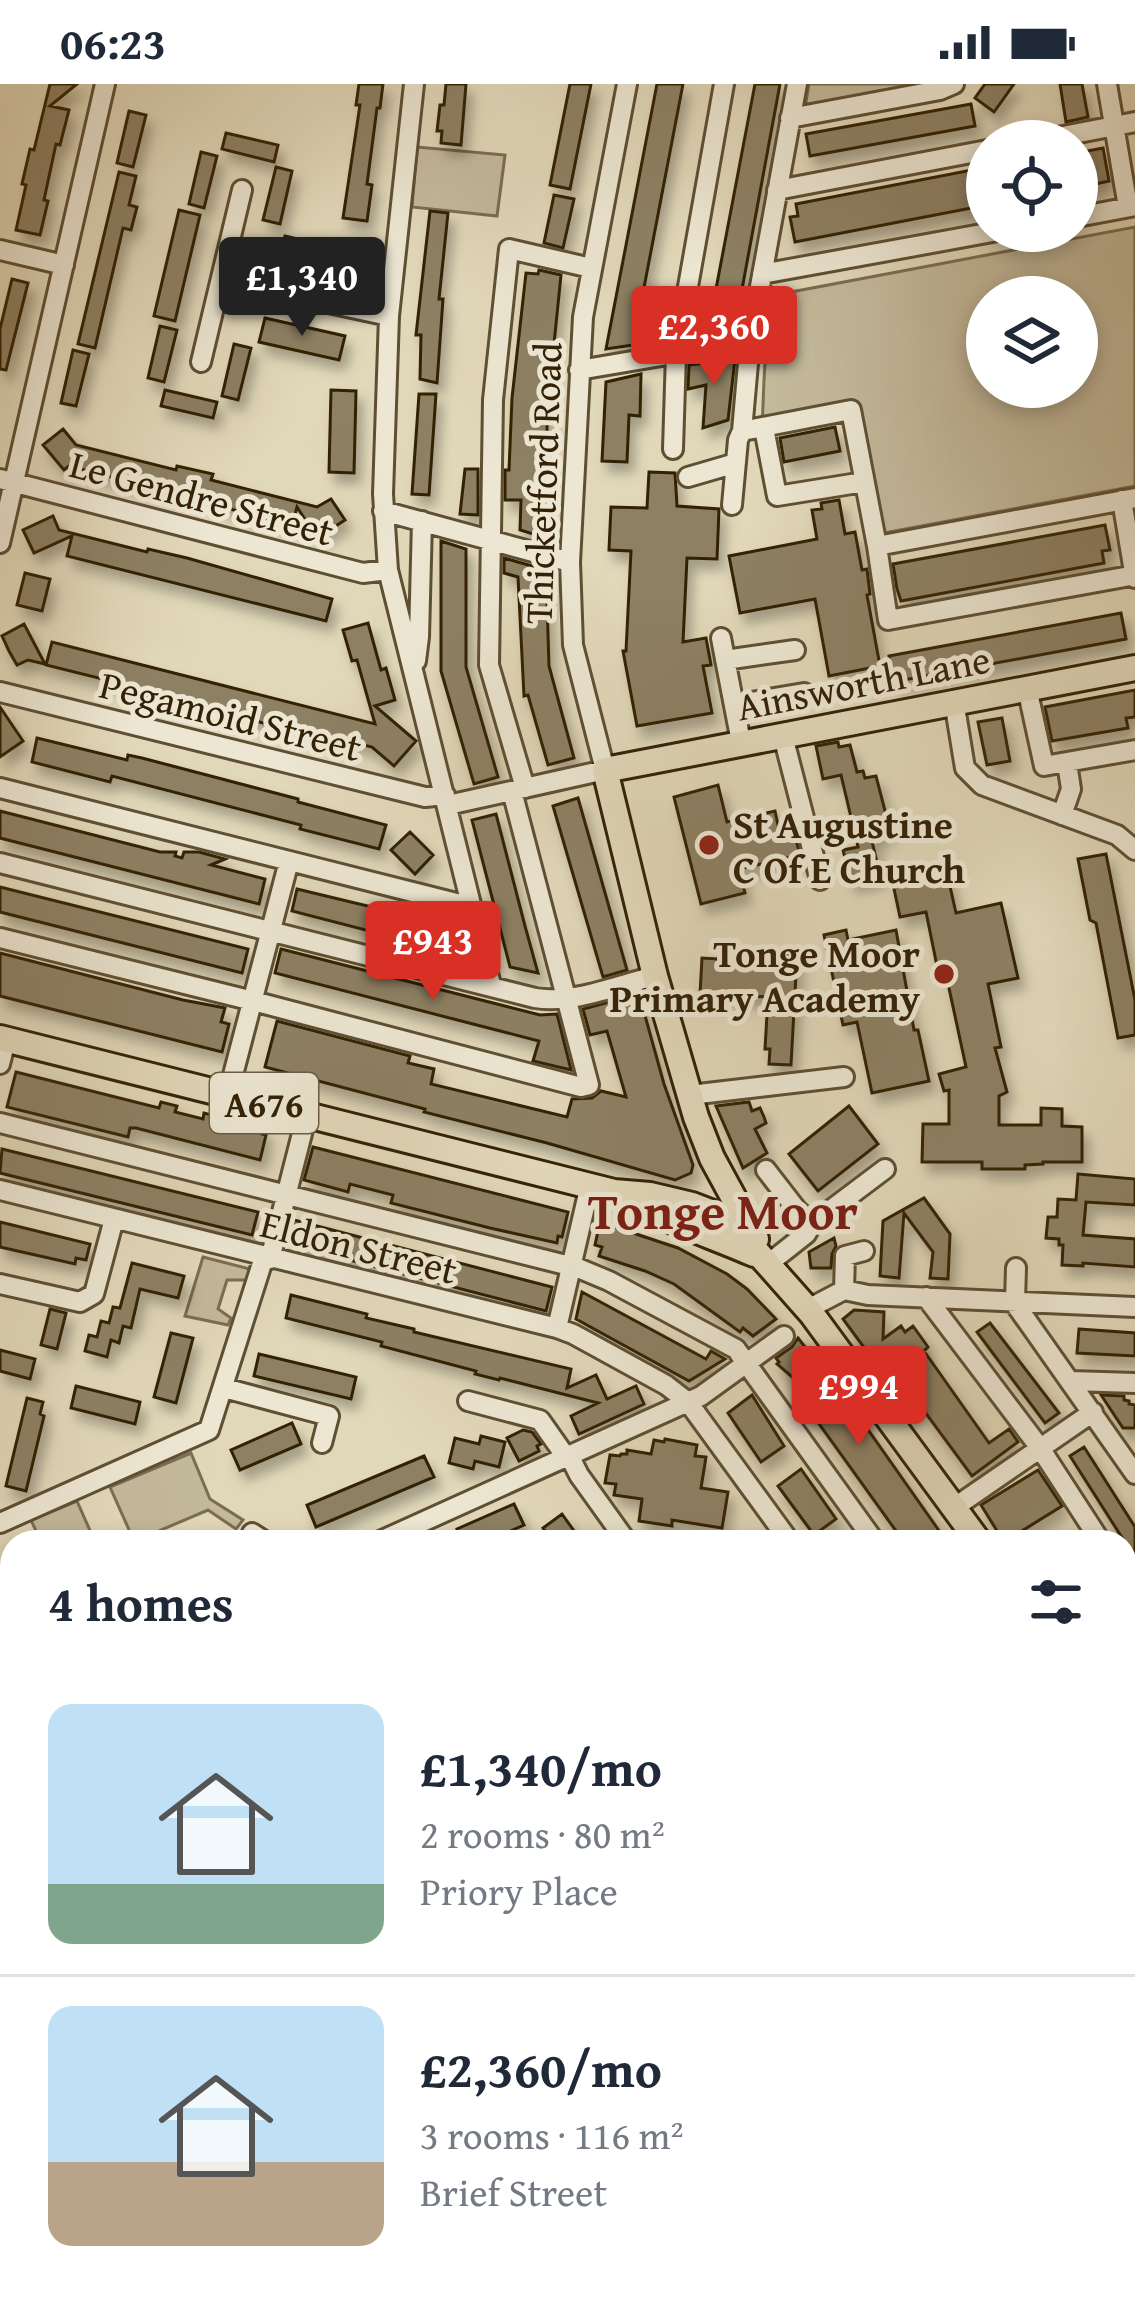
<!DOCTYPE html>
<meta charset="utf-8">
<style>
:root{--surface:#fff;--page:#f2f2f3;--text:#1f2937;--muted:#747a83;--line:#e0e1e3;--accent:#d93025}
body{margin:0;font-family:"Gentium Book Plus",serif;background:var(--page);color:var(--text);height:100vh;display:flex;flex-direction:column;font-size:45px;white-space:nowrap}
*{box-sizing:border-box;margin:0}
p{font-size:39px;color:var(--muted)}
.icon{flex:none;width:66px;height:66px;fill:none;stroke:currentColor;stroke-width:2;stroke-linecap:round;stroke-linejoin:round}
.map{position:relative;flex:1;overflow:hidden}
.drawer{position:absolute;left:0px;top:1446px;width:1137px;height:771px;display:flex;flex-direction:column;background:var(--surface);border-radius:36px 36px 0 0;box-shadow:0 6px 18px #0003}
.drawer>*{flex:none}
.fabs{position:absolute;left:966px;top:36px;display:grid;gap:24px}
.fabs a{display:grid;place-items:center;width:132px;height:132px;border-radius:50%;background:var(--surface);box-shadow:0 6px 18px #0003;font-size:60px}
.price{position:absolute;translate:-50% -102px;padding:0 27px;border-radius:12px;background:var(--accent);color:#fff;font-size:39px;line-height:78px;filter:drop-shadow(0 3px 6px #0008)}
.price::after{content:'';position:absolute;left:50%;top:72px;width:36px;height:27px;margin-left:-18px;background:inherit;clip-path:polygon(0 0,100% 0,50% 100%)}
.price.selected{background:#222;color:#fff}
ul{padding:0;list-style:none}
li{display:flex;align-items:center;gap:36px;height:300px;padding:0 48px}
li+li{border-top:3px solid var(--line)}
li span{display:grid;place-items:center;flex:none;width:336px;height:240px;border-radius:24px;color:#555}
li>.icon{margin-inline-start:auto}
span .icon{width:144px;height:144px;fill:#fffc;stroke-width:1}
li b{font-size:51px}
h2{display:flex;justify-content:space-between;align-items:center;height:144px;padding:0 48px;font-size:51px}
.status{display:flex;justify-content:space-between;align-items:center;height:84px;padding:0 60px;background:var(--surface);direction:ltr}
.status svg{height:33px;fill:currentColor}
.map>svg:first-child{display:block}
.green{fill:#c3b99b;stroke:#7b6d50;stroke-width:3;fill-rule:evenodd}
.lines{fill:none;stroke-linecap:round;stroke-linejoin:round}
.river{stroke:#a69a7c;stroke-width:33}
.building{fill:#8d8063;stroke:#332106;stroke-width:3;filter:url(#shadow)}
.minor-casing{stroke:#5e4f33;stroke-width:24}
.major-casing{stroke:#332106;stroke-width:30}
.minor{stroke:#ece6d2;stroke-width:18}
.major{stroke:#e1d8b9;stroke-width:24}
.rail-casing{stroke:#332106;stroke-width:10}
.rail{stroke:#ece6d2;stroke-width:6;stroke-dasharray:18;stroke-linecap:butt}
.poi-dot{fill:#8f2418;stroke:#ece6d2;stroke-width:4.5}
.labels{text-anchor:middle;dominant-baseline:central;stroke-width:10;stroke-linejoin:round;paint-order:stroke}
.shield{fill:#ece6d2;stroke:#6a5c43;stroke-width:3}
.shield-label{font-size:36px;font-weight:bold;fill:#332106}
.street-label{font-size:39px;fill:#332106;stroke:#ece6d2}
.poi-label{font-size:39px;font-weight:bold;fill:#332106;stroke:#ece6d2;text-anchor:start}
.district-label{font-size:51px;font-weight:bold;fill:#7a1f14;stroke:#ece6d2}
</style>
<div class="status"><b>06:23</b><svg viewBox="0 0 49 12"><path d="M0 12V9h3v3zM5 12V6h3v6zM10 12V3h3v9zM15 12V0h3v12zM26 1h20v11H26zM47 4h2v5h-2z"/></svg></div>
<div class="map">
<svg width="1135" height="2215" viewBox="0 0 1135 2215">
<defs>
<filter id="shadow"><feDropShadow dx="6" dy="10" stdDeviation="6" flood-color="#0004"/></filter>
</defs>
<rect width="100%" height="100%" fill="#e1d8b9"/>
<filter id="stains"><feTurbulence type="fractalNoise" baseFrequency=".00167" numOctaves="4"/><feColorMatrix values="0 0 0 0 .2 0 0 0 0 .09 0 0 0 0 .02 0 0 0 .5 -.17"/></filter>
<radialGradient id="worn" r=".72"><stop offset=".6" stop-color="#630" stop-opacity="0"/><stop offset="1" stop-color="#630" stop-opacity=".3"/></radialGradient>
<path class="green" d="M809,0H943L808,22L806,18Z
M417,63L505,71L497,132L412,123Z
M1135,143V402L884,449L857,319L762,339C765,306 761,230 786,209ZM987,213H1077V303H987Z
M203,1173L250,1185L247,1196H227L218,1225L231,1234L228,1241L185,1232Z
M191,1369L210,1415L243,1436L236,1445L208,1426L133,1458H109L130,1448L110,1403Z
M77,1417L95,1458H41L31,1436Z
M1135,1930V2215H812L797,2205H1125V1932Z
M124,2205H254L232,2215H92Z"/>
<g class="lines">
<path class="river" d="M1118,2215L1135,2206"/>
</g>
<path class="building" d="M50,0H77L50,22L69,26L60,61L56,60L44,116L48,117L40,151L16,146L26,101L22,100L30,65L34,66Z
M359,0H383L380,24H377L367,100L372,101L367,137L343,134L360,21H356Z
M446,0H466L461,61L441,59L442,47H437L440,21H444Z
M570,0H591L570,105L550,101Z
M657,0H683L633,261L606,265Z
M755,0H780L735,243L708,247Z
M985,0H1014L994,28L975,14Z
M1060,0H1082L1088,33L1066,38Z
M971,20L975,42L810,72L806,50Z
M129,27L146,31L133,83L117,79Z
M226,49L278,61L274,78L222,65Z
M1103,64L1109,97L1077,104V69Z
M201,68L217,72L204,124L189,120Z
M276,83L292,87L280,140L263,136Z
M972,86L974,98L987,96V121L795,158L790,133L798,132L796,120Z
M119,88L136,92L129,121L137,123L131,146L123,144L95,264L78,260Z
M554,111L574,115L563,164L544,159Z
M179,126L200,131L175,237L154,232Z
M430,127L448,129L439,215H443L437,299L420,295L421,251H416Z
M285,152L365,171L359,195L279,176Z
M539,186L561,191L548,319L543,453L520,446L521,416H505V386H509L512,314L526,189L538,190Z
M12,195L28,199L6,286L0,285V245Z
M265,234L345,252L339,276L259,258Z
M160,242L177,246L164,298L148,294Z
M234,260L251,264L238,316L222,312Z
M73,266L89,270L76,322L61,319Z
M735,275L728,336L703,344L706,301L688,305L689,281Z
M641,290L640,332L629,331L627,378L602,377L606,298Z
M165,306L217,318L213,334L161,322Z
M331,306L356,307L354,389L329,388Z
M419,310H436L429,411L412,410Z
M835,343L840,367L784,378L780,354Z
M63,345L76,361L176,386L177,382L213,390L211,396L317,423L331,415L345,436L317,454L297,423L292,441L222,423L223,418L158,403L157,405L69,382L64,386L43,361Z
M465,385H478V431L460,430Z
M649,388L675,389L677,422L719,425L717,475L687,474L683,558L706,554L711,581L703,582L712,629L637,642L623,567H626L631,467L609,466L611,423L647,424Z
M839,416L845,450L855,448L862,486L867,485L870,510L867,511L880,582L829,592L815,515L740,529L729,472L817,455L812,426L822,425L821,419Z
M53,432L59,446L147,468L148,465L187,474L332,515L326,537L67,472L72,452L34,469L23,446Z
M1105,441L1110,466L1102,467L1104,479L901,517L897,505L893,480Z
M441,457L466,465V583L498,693L474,700L441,587Z
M504,474L546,486L549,582L574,674L548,681L528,611L524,612L518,493L504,489Z
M25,489L50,495L42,527L17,521Z
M1121,529L1126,555L893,598L889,572Z
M368,539L381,586L386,584L395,616L375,622L416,657L394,682L372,663L284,640L283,644L251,636L252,633L159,609L158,612L126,604L127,601L46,581L52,558L375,640L357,576L352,577L343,546Z
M24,540L45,580L28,576L17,581L9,567L2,552Z
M1135,606V633L1126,634L1128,644L1052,657L1045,623Z
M0,623L23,657L0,673Z
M1002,634L1010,677L987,681L978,638Z
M37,654L127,676L128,671L142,674L298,715V718L386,741L379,765L300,745L301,741L112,692L110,698L32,678Z
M838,658L839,663L850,661L857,688L863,687L865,694L876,692L890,746L878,748L880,755L872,757L880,792L851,799L843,766L858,763L841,691L823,695L816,662Z
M718,701L727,738L775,727L781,755L795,752L800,771L739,785L745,809L701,820L674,713Z
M578,714L627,886L603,893L553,722Z
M0,727L160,768H176L175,772L182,774L184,768H199L225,775L211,781L265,795L259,820L0,754Z
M496,730L525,842L538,889L510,883L472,736Z
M410,748L433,771L415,790L391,766Z
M1106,770L1135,916V951L1118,954L1096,839L1090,836L1078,775Z
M947,789L956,829L1001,819L1018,894L988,900L1001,963L995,964L1007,1008L999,1012V1041H1041V1024L1062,1025V1042L1082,1043V1078H1043V1080L1025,1081V1085H982V1078H922L923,1040H949V1006L944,1007L939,990L966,983L944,881L937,882L926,828L900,833L893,800Z
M0,803L248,865L242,889L0,828Z
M297,805L463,845L470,873L292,827Z
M846,846L848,856L896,846L914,946H918L929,997L872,1009L857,938L843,941L824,851Z
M281,865L540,931L557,930L571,986L533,977L539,957L275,889Z
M0,869L183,916L225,924L221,938L229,940L222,968L0,912Z
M772,871L797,872L791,981L769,980L770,965H765L768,913L700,910L702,874L772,878Z
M639,910L664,1000L693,1081L691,1089L675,1096L547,1059L424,1028L425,1025L265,983L277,937L410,972L408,979L434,985L431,1000L567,1033L572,1015L592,1014L601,1007L626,1013L607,947L590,951L583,925Z
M16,988L159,1024L161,1018L177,1022L175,1028L203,1035L204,1029L220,1033L219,1039L246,1046L248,1040L264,1044L262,1050L266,1051L260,1076L136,1044H130L128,1053L7,1023Z
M749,1018L752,1027L760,1024L764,1033L766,1039L755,1045L767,1069L743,1084L716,1022Z
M849,1022L878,1060L818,1107L789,1070Z
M313,1063L568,1128L562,1153L558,1152L557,1159L490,1144L391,1119L393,1111L350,1100L348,1108L304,1096Z
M2,1065L258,1128L252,1151L0,1089Z
M1078,1090L1135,1095V1121L1086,1118L1083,1151L1135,1155V1183L1083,1179V1182L1062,1181L1063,1161H1059V1155L1046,1154L1048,1133H1057L1058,1115L1076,1116Z
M924,1114L950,1150L948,1195L930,1194L933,1168L904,1129L899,1194L880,1192L883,1137Z
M294,1136L552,1203L546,1227L288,1160Z
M0,1138L90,1160L86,1176L76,1174L75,1180L0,1163Z
M600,1138L678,1164L727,1190L747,1205L776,1235L753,1252L743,1244L740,1248L674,1200L645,1187L599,1172L602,1163L595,1161Z
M834,1154L836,1162L832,1170L831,1184H811L809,1168Z
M132,1179L184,1192L178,1214L140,1205L131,1244L123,1242L119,1259L111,1256L107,1273L85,1267L89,1251L97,1253L101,1237L109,1239L113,1223L120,1224Z
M582,1208L706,1275L711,1267L725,1275L689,1297L576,1235Z
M291,1211L367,1230L366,1234L414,1245V1248L571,1285L567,1304L596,1291L607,1315L636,1302L644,1320L579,1350L571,1332L598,1319L500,1294L499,1296L475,1290L476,1287L381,1262L382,1258L286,1234Z
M50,1225L66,1229L57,1265L41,1261Z
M854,1226L884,1228L883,1255L901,1242L905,1248L913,1242L928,1263L924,1267L989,1359L1009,1345L1018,1358L972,1392L880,1267L871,1273L843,1235Z
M990,1239L1059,1329L1045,1339L977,1248Z
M1079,1245L1135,1249V1272L1077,1269Z
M171,1249L193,1254L176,1319L154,1313Z
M798,1254L852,1323L947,1458H913L910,1453L904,1458L799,1312L805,1304L777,1280L779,1278L776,1274L792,1263Z
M0,1266L35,1275L30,1295L0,1287Z
M259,1270L356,1293L351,1315L254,1292Z
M76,1302L140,1318L135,1340L71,1324Z
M752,1311L784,1362L761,1378L728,1329Z
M1101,1311L1124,1312V1316L1129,1317V1320L1135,1321V1344H1123Z
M27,1314L43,1318L40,1330L44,1332L26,1407L6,1402Z
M292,1339L301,1360L240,1386L231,1366Z
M523,1346L532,1348L541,1360L537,1362L539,1367L519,1377L507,1354Z
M481,1352L505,1358L499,1383L475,1377L473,1385L449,1379L455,1354L479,1360Z
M665,1355L697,1361L695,1372L706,1373L701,1404L728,1408L722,1444L672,1436V1442L639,1437L642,1415L614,1411L616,1400L605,1399L610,1371L620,1372L621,1370H627V1366L651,1370L654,1356L664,1358Z
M1084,1363L1135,1443V1474L1070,1372Z
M424,1372L434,1393L316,1443L307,1421Z
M801,1385L836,1435L814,1451L778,1402Z
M1038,1386L1062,1422L1017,1450L1022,1458H1004L981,1421Z
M514,1420L524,1441L485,1458H462L457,1445Z
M562,1430L582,1458H554L543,1444Z"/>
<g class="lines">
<defs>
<path id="minor" d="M414,0L389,232L383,410L388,486L491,901
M797,0L750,257L742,347L851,326L877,462L888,536L1135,491
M1107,0L1128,123
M790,34L940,6L954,0
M1037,57L1135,38
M777,106L987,66
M1077,133L1135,122
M0,166L64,181
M762,190L998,147
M221,196L389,232
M201,278L242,106
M579,286L750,257
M764,344L777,412L864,398
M673,365L676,270L724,0
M688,393L736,379
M0,395L363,489L388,486
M1122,416L1135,494
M732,421L738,356L742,347
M383,427L570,478
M0,459L105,0
M877,462L1135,414
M721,554L741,658
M725,576L795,566
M416,577L419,553L422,437
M1027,604L1044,682L1135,666
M0,608L425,713L445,711
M954,617L965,684L982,701L1117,751L1135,766
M734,621L804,609
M783,652L820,796
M0,704L472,823
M525,704L489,581L493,316L509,165L591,184
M448,721L605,686L573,561L570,478L583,233L627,0
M1062,731L1071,705L1067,679
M0,779L535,914C574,920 618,901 655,892
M0,854L253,917L581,1003L589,1001L512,707
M0,980L6,956
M228,1010L289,777
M690,1011L844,993
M0,1039L578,1184L609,1197L736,1265L875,1458
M766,1086L797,1126L812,1140
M0,1106L557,1244L573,1250L666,1301L688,1318L790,1458
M270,1175L307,1030
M768,1180L806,1150L812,1140L885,1085
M0,1200L80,1218L94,1210L114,1135
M844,1206L845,1172L864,1167
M926,1213L1040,1364L1101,1458
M1013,1217L1135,1390
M1015,1217L1016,1184
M808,1225L844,1206L868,1211L1135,1223
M557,1244L590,1101
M1072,1297L1135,1299
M224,1304L329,1332L322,1359
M468,1317L540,1336L566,1373
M569,1371L579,1391L627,1458
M955,1423L1093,1328
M0,1439L209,1346L264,1173
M252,1449L266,1458
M378,1458L701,1312L784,1252
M1125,1495L1135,1511
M0,1616L12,1611
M1125,1747L1135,1739
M1125,1791L1135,1802
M313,2205L319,2215
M575,2215L589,2205"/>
<path id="major" d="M0,954L614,1108L650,1111L692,1121L718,1131L733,1141L811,1229L979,1458
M622,1112C663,1136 710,1151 754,1170
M756,1155L712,1074L696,1033L655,892L605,686L1135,584
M1125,1657L1135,1670"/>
</defs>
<use href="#minor" class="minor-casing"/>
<use href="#major" class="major-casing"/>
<use href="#minor" class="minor"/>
<use href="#major" class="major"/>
<defs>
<path id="rail" d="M0,1724L12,1732
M758,2205L773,2215"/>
</defs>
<use href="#rail" class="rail-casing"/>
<use href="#rail" class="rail"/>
</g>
<g class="poi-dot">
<circle cx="709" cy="761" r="12"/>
<circle cx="944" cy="890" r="12"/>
</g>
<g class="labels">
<rect class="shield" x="210" y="989" width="108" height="60" rx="9"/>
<g class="shield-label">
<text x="264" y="1019">A676</text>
</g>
<g class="street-label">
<text transform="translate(542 399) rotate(-88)">Thicketford Road</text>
<text transform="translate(202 413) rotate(15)">Le Gendre Street</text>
<text transform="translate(863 598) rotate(-11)">Ainsworth Lane</text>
<text transform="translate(231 631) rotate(14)">Pegamoid Street</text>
<text transform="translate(359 1162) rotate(14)">Eldon Street</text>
</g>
<g class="poi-label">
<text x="733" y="739">St Augustine<tspan x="733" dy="45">C Of E Church</tspan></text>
<text x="920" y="868" text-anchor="end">Tonge Moor<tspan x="920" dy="45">Primary Academy</tspan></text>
</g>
<g class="district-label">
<text x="723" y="1126">Tonge Moor</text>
</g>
</g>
<rect width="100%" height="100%" filter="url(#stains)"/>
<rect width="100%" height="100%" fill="url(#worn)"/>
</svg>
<div class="fabs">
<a><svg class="icon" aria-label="locate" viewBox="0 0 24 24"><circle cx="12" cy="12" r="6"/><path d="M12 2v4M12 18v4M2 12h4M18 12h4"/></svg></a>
<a><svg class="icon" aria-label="layers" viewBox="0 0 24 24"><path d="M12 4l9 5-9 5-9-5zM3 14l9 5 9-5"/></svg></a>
</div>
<b class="price selected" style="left:302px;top:255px">£1,340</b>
<b class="price" style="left:714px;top:304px">£2,360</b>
<b class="price" style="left:433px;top:919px">£943</b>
<b class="price" style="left:859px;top:1364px">£994</b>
<section class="drawer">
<h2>4 homes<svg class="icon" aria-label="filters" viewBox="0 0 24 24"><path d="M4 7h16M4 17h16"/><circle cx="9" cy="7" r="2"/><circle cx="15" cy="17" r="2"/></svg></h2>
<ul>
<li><span style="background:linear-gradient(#bfe0f5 75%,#7fa58c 0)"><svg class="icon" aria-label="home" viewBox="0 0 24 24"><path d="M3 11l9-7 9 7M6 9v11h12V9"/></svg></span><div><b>£1,340/mo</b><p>2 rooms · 80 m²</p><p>Priory Place</p></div></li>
<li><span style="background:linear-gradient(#bfe0f5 65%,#b9a48a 0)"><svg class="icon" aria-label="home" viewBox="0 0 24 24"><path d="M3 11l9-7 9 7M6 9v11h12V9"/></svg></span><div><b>£2,360/mo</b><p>3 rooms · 116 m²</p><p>Brief Street</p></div></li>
</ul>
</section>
</div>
